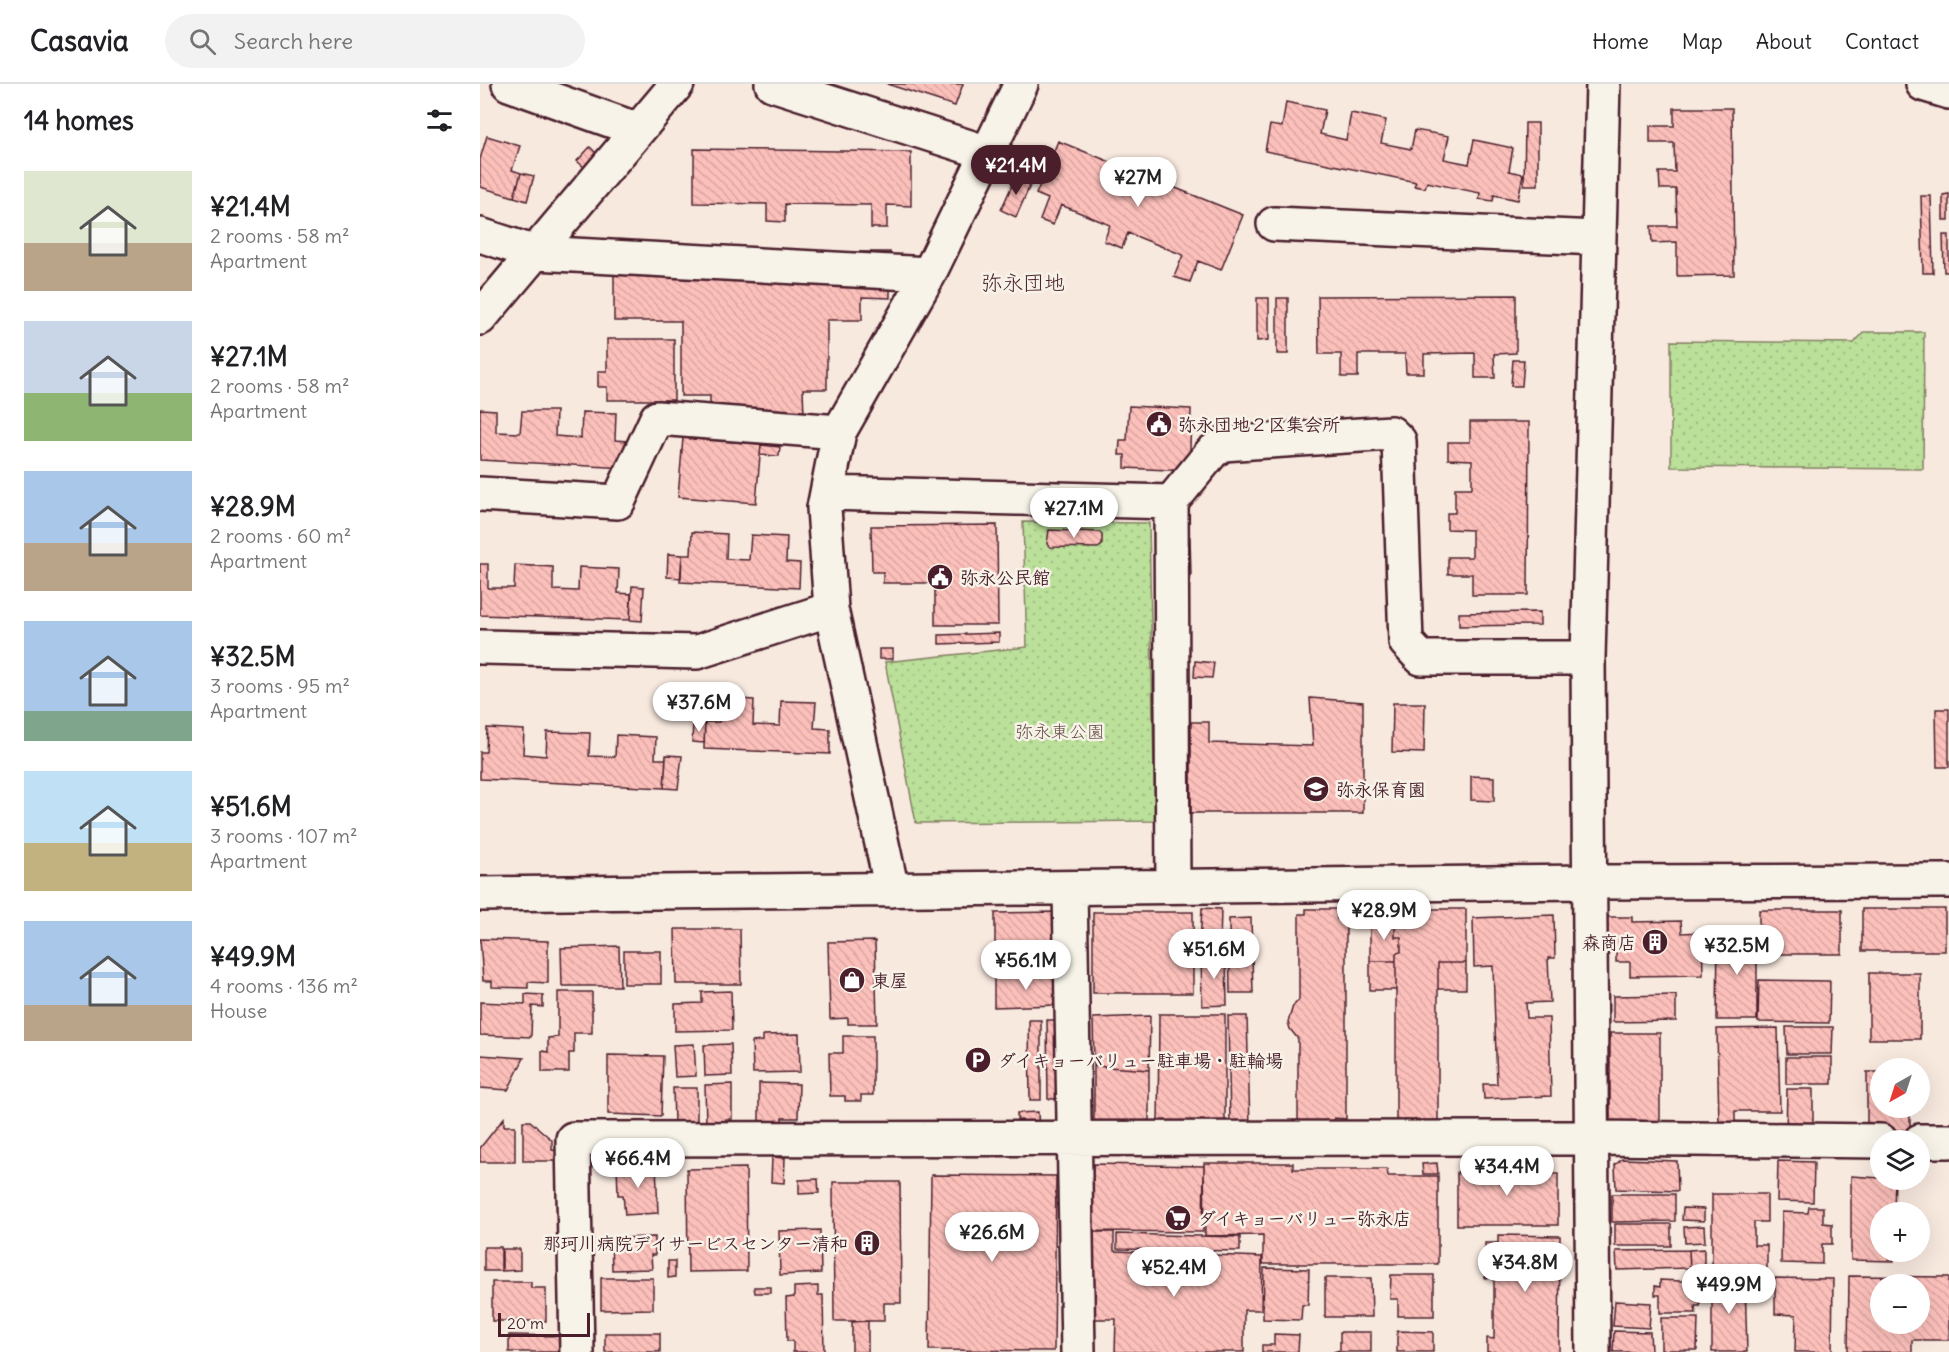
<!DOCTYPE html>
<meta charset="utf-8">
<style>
:root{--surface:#fff;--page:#f2f2f2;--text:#202124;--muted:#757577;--line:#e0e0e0;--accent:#4a1f2b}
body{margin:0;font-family:Delius,"Klee One",sans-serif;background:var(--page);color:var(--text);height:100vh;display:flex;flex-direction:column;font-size:22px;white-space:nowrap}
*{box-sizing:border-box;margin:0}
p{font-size:20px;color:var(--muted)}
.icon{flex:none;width:33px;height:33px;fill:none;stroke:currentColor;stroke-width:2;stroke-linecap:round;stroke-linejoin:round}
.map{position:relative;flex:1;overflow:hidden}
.details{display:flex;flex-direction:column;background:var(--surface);width:480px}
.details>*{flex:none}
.needle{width:39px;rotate:219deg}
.fabs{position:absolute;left:1390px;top:974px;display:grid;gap:12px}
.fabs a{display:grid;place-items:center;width:60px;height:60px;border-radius:50%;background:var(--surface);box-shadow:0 6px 24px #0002;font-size:30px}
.scale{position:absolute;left:18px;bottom:15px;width:92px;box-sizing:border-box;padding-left:6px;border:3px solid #4a1f2b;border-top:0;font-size:16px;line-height:21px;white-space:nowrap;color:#4a1f2b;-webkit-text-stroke:4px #f7f3e8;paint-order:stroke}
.price{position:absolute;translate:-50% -51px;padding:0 14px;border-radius:21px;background:#fff;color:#222;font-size:20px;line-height:39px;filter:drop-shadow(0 2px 3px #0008)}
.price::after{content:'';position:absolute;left:50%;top:36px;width:18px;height:14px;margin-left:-9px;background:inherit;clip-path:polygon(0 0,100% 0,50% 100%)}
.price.selected{background:var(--accent);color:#fff}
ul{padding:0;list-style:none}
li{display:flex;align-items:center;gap:18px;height:150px;padding:0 24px}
li span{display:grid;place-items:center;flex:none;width:168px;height:120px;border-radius:0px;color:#555}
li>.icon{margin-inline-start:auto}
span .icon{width:72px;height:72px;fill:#fffc;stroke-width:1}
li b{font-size:26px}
h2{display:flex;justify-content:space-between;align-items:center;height:72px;padding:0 24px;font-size:26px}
header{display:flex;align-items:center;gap:36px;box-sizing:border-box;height:84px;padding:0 30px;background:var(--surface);border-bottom:2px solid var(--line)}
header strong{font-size:28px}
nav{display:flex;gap:33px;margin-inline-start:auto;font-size:21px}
.search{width:420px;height:54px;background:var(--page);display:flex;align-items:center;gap:15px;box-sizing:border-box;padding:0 21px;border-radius:33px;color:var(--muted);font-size:22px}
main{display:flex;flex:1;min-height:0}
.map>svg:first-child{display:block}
.park{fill:url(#park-dots);stroke:#828062;stroke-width:1.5}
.building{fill:url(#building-back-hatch);stroke:#4a1f2b;stroke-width:1.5;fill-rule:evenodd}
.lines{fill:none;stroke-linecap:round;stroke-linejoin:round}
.minor-casing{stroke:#4a1f2b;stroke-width:38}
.minor{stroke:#f7f3e8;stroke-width:33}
.labels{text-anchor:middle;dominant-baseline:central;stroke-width:5;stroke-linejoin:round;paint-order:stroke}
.poi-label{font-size:18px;font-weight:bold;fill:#4a1f2b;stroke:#f7f3e8;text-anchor:start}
.park-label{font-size:18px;fill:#664f47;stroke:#f7f3e8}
.quarter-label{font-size:21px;fill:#4a1f2b;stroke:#f7f3e8}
</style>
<header>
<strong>Casavia</strong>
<div class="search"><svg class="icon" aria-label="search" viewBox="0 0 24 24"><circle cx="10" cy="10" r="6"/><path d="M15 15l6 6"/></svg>Search here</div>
<nav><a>Home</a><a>Map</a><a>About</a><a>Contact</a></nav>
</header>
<main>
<section class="details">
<h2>14 homes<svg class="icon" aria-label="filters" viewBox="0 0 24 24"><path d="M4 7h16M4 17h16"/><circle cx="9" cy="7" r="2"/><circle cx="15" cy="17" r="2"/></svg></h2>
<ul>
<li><span style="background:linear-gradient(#dfe7d0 60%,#b9a48a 0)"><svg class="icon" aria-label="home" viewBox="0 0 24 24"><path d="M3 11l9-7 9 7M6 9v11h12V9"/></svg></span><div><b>¥21.4M</b><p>2 rooms · 58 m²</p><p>Apartment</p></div></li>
<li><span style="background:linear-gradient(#c9d6e8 60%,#8fb573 0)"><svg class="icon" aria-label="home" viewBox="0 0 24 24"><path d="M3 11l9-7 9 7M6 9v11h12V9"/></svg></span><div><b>¥27.1M</b><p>2 rooms · 58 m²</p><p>Apartment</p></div></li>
<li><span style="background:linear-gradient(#a9c7e8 60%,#b9a48a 0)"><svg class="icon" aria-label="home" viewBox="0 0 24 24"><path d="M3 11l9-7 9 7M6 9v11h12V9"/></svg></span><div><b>¥28.9M</b><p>2 rooms · 60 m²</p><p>Apartment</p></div></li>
<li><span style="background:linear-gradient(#a9c7e8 75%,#7fa58c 0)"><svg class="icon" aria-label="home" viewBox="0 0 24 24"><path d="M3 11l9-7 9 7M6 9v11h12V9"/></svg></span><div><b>¥32.5M</b><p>3 rooms · 95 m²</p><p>Apartment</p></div></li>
<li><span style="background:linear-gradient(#bfe0f5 60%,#c2b280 0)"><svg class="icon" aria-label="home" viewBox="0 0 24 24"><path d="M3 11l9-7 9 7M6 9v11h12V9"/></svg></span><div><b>¥51.6M</b><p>3 rooms · 107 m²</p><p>Apartment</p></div></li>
<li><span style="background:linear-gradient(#a9c7e8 70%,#b9a48a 0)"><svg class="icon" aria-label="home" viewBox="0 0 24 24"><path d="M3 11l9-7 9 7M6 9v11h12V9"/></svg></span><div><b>¥49.9M</b><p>4 rooms · 136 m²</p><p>House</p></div></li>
</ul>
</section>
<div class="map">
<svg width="1469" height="1268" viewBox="0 0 1469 1268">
<defs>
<pattern id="park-dots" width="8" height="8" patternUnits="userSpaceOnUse" patternTransform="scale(1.5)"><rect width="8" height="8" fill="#bbe09a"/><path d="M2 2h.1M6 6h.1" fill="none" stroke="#a2c085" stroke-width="1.8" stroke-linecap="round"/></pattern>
<pattern id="building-back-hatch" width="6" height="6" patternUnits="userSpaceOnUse" patternTransform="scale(1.5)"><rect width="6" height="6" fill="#fcc0bb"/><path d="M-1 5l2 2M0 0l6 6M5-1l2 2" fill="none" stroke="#daa5a1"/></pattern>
</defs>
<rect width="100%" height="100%" fill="#f8e9df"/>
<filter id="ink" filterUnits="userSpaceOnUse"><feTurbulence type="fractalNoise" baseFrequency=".0167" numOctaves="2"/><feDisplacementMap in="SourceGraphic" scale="12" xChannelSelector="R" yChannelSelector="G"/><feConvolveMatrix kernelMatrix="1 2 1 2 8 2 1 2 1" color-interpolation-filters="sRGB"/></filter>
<g filter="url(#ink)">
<path class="park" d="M1384,248H1444L1443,385L1191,383V257L1374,259Z
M543,438L669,439L675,737L436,739L405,578L547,563Z"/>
<path class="building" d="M407,0H483L475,22Z
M806,18L845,26L840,50L866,56L871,29L906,36L901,59L931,65L935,46L969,52L964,75L989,80L994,56L1033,64L1029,87L1043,90L1038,116L1014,111L1013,117L999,115L1000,109L947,98L945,104L934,102L936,98L785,67L790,41L802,43Z
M1194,24H1252L1254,191L1197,192V158L1172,159L1171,142H1197L1196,105H1180L1179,88H1195L1194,59H1170V42H1194Z
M1045,39H1058V101H1044Z
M7,52L40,62L32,86L41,89L34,113L0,103V75Z
M578,57L763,131L741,186L718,177L710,198L694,193L703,171L648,149L642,164L624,157L630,141L581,121L573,141L560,136L568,115L556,110Z
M110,63L117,70L105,84L97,77Z
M214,65L431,68V122L407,121V144H391V121L305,120V138L287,137V120L214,119Z
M41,89L54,92L47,117L34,113Z
M537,90L552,97L536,133L521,126Z
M1469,110V136H1463V111Z
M1441,112H1451L1453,189H1443Z
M1463,151H1469V188H1464Z
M134,168H410V214L382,213V236H347V305H323L324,332H230V312H201V237H134Z
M1036,211V269L1014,270L1015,294H995V269L944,270V289H926L925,270H878V293H861V270H839L838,212Z
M777,214H789V256L777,257Z
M797,214H808V270H797Z
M127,255H194V316H127V303H118V287H127Z
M1033,276H1044L1042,302H1031Z
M649,322L711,325L710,365L722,366L710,387L645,384V371H639L640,356H647Z
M0,325L16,326V348L40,349L42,327H76L75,352L101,354L102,328L136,329L135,356L148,357L146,384L0,376Z
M990,338H1049L1048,511H992V490H968V473H992V446L967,445V429H975V404H992V376L968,375V358H990Z
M203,354L281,360L276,419L198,413Z
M281,361L300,363L299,372L280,371Z
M517,441L518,541H455V499H403V488H392L391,442Z
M569,446L620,448L622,451V461L618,464L570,463L567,460Z
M212,448L247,450L246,475L269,476L271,451L307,453L306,478L320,479L319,504L200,498L202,471H211Z
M699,453H710L711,492H700Z
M188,470L202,471L201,494L187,493Z
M0,480H8V504H34L35,481L73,483V506L98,507L99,483L139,485L138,509L151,510L150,536L0,531Z
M152,502L164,503L162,537L150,536Z
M1060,528V541L979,542V529Z
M519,549V558L459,560V551Z
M399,565H413V575H399Z
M715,577L734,579L732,594L714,593Z
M240,614L274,616L273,641L300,642L301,617L336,618L334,644L350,645V670L224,665L225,638H239Z
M830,614L883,618V729H711V638H729V659L833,662Z
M913,619H945L944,669L912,668Z
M1456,625H1469V683H1457Z
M213,639L225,640L224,659L212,658Z
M7,644L44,646L43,670L66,672L67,648L110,649L109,672L135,673L136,651L176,653L175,675H186L184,704L0,695V668H6Z
M186,671L202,672L198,705L184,704Z
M991,692L1014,693V717L991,716Z
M722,824L741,825L740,860H720Z
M826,825H857V835L866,836V1035L854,1034V1045H818V955L810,945L808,938L813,922L819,916V830H826Z
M923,825H986V879H958V1039L916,1045V869L921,868V853H915V837H922Z
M1382,825H1465V867H1382Z
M1279,826H1362V870H1279Z
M578,828V876H560V887H515V829Z
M613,828H713V909H613Z
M1074,831L1075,874H1068L1070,918L1046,919L1047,934H1069L1071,1012L1004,1015L1003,1000H1017L1013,882L994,883L993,834Z
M1127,833H1152V838L1201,837L1202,849L1222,848L1223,891L1150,892V878H1136V868H1128Z
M771,834L773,909H750L749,835Z
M890,837H915V853H921V868L916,869V877H890Z
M195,845H260L261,900H196Z
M1238,848L1277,849V936H1237Z
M0,855L68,857V899L48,898V904L12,903V897H3Z
M395,857L397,940H368V934L350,935L348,858Z
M139,862L140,902H82L81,864Z
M144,867H181V900H144Z
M721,870H746L747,921L722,922Z
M890,877H916V906H890Z
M958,879H986V905H958Z
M1389,889H1440V955H1389Z
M579,892V921L514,923V893Z
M1279,896L1350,897L1349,939L1278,938Z
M251,907L252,946L195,947V920L222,919V908Z
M78,908H112V949H94V969H89V988H62V967L68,968V954L78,953Z
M45,910L63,911V923L52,922L51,953L0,951V918L45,920Z
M1196,911V937L1133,938V912Z
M679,930H745V1047L678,1046Z
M670,932L669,986L614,982L613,934Z
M748,932H767L770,1043H750Z
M549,936H561V1016H550Z
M567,936H577L578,1015H568Z
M1306,943H1353L1352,970H1307Z
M1298,944L1300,1027H1255V1041L1239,1042L1237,945Z
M1130,949H1180V1044H1130Z
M319,950L320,988L273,989L272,958L283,957V951Z
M363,952H393V1011H381V1017H365V1012H350L349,969H363Z
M214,960L216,992L195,993L193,961Z
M251,960L252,991L225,992L224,961Z
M0,971L44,974L28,1006L0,1004Z
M128,971L183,972L181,1032L128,1030Z
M1306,973H1352V1000H1306Z
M614,982L669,986V1046L614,1045Z
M1387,988H1401V1023H1430V1046H1387Z
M279,999L319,1000L318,1034H302V1040L279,1039Z
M252,1000V1035H246V1041H226L225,1001Z
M193,1004H217V1039H194Z
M1307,1005H1333V1052H1306Z
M558,1028L559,1048L538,1049L537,1029Z
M24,1034V1042H35V1078H0V1064Z
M43,1037H50L72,1056V1066L82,1067V1077H43Z
M292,1073L305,1074L304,1099L291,1098Z
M1142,1075L1197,1077L1198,1107L1136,1105L1135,1081Z
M1298,1077L1334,1078L1333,1118L1297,1117Z
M1025,1078L1042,1082L1053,1090H1078V1141H977V1088H997L1010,1080Z
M724,1079H813V1085H907L908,1092H958V1180H783V1151L725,1152Z
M957,1079L958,1090H943L942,1080Z
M176,1080L178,1129L145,1131L143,1111H138L137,1082Z
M613,1080L724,1082L723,1148L613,1147Z
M266,1084L267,1187L208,1188L207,1085Z
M451,1091L576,1092L574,1267L449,1266Z
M1371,1092L1415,1095L1414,1128H1401V1167H1414V1177L1371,1176Z
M338,1095L339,1109L319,1110V1096Z
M353,1098H420L421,1219H404V1237H354Z
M1132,1110H1195V1137L1132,1138Z
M1232,1110H1287V1138H1274V1161H1287V1185H1232Z
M1329,1123H1343V1139L1352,1140V1160H1342V1180L1301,1179L1302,1128L1328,1129Z
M1203,1124L1224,1125V1137L1202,1136Z
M1135,1140H1191V1162H1135Z
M1224,1142L1225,1158L1205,1159L1204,1143Z
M340,1146L341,1189L300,1191L299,1147Z
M612,1148H634V1167L782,1173L781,1226H764V1268H635L636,1235H611Z
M637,1150L760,1153V1167L637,1165Z
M1018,1151L1080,1152L1079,1268H1007V1254L1014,1255V1194H1005V1159H1018Z
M175,1153V1171H171L172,1185L132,1186L131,1154Z
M4,1163H21V1187H4Z
M22,1165H40V1186L22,1187Z
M1224,1165V1189L1210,1188L1209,1166Z
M1209,1166L1210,1184L1137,1186L1136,1167Z
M188,1177H195V1193L188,1194Z
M784,1184L829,1185L828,1221H822L821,1236L783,1235Z
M911,1191H954V1232H918V1215H910Z
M1369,1192L1469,1193V1256H1432V1268H1368ZM1401,1200H1440V1239H1401Z
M121,1194H173V1225L121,1226Z
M845,1194H891L892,1233H845Z
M1232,1194H1265L1267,1268H1232Z
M1295,1194L1353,1195L1352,1268H1315L1316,1231L1295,1230Z
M1180,1196L1220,1198V1222H1215L1216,1229H1180V1211H1175V1202L1180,1203Z
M12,1198H51V1204H66V1237H12Z
M338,1202V1211H343L344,1268H313V1257H307L306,1214L314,1213V1203Z
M274,1203H291V1209H275Z
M1135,1217L1171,1219L1169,1244L1133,1242Z
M1181,1234H1218L1217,1266H1181Z
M388,1237V1268H372V1238Z
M917,1247L953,1248V1268H917Z
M1134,1247L1170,1248L1171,1268H1133Z
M860,1248H891V1268H853L860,1266Z
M125,1249H180V1268H125Z
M794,1250L819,1251L818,1268H782V1261H794Z
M29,1251L81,1252V1268H29Z"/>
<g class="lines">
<defs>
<path id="minor" d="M29,0L158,46
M292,0L508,69
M1443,0L1469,8
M794,140L1118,154
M0,151L56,169L449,190
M0,234L197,0
M347,409L691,418L693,802
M0,410L138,418L177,334L359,348
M691,418L732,368L743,360L911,349L919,357L926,558L941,574H1108
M0,563L217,568L351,525
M590,805L598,1268
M412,806L351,525L344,424L359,348L449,190L541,0
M0,810L1110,798L1469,797
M1440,1057H1469
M97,1268L93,1055L1112,1054L1401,1057
M1113,1268L1108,574L1123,0"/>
</defs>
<use href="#minor" class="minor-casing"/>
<use href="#minor" class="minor"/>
</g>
</g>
<defs>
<symbol id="civic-disc" viewBox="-11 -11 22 22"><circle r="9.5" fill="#4a1f2b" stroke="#f7f3e8"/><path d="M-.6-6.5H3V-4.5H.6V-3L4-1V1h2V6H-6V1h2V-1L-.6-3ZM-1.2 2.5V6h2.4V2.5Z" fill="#fff"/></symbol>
<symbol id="school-disc" viewBox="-11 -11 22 22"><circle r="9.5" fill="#4a1f2b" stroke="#f7f3e8"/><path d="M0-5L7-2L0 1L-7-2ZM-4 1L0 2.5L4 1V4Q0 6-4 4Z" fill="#fff"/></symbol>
<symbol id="building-disc" viewBox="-11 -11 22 22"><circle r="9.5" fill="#4a1f2b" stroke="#f7f3e8"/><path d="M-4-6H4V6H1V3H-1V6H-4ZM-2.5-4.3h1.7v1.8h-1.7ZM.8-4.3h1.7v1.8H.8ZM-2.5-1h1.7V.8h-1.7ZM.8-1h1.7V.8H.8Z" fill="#fff"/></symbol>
<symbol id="shop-disc" viewBox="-11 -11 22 22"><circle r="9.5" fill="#4a1f2b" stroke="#f7f3e8"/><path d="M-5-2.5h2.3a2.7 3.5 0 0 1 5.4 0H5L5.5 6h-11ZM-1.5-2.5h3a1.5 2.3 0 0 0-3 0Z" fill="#fff"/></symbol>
<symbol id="parking-disc" viewBox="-11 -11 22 22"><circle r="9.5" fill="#4a1f2b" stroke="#f7f3e8"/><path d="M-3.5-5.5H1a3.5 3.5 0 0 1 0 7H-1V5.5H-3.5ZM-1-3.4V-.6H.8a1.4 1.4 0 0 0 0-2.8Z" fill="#fff"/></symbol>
<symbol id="supermarket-disc" viewBox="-11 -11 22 22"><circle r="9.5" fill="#4a1f2b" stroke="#f7f3e8"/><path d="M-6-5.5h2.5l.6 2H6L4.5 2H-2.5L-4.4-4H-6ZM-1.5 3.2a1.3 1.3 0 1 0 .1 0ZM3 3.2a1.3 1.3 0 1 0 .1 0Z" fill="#fff"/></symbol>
</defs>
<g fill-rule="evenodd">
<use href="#civic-disc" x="664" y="325" width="30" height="30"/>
<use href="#civic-disc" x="445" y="478" width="30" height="30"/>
<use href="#school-disc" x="821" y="690" width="30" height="30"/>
<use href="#building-disc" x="1160" y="843" width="30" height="30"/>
<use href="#shop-disc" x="357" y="881" width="30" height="30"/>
<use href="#parking-disc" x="483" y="961" width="30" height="30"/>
<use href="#supermarket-disc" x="683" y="1119" width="30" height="30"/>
<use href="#building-disc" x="372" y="1144" width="30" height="30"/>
</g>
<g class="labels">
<g class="poi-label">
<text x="698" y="340">弥永団地２区集会所</text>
<text x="480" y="493">弥永公民館</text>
<text x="856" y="705">弥永保育園</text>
<text x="1156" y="858" text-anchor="end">森商店</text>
<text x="392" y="896">東屋</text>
<text x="518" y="976">ダイキョーバリュー駐車場・駐輪場</text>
<text x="718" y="1134">ダイキョーバリュー弥永店</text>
<text x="368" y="1159" text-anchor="end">那珂川病院デイサービスセンター清和</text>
</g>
<g class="park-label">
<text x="580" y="647">弥永東公園</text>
</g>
<g class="quarter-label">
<text x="543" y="198">弥永団地</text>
</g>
</g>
</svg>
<div class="fabs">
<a><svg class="needle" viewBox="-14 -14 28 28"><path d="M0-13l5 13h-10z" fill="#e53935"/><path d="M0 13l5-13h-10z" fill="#757577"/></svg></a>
<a><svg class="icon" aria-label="layers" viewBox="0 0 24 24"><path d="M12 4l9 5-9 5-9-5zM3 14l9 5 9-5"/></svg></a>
<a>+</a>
<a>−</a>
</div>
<div class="scale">20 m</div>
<b class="price selected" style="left:536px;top:112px">¥21.4M</b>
<b class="price" style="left:658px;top:124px">¥27M</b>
<b class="price" style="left:594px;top:455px">¥27.1M</b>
<b class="price" style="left:219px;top:649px">¥37.6M</b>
<b class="price" style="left:904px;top:857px">¥28.9M</b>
<b class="price" style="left:1257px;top:892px">¥32.5M</b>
<b class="price" style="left:734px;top:896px">¥51.6M</b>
<b class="price" style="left:546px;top:907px">¥56.1M</b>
<b class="price" style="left:158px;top:1105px">¥66.4M</b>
<b class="price" style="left:1027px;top:1113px">¥34.4M</b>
<b class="price" style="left:512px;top:1179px">¥26.6M</b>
<b class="price" style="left:1045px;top:1209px">¥34.8M</b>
<b class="price" style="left:694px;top:1214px">¥52.4M</b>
<b class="price" style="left:1249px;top:1231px">¥49.9M</b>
</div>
</main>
